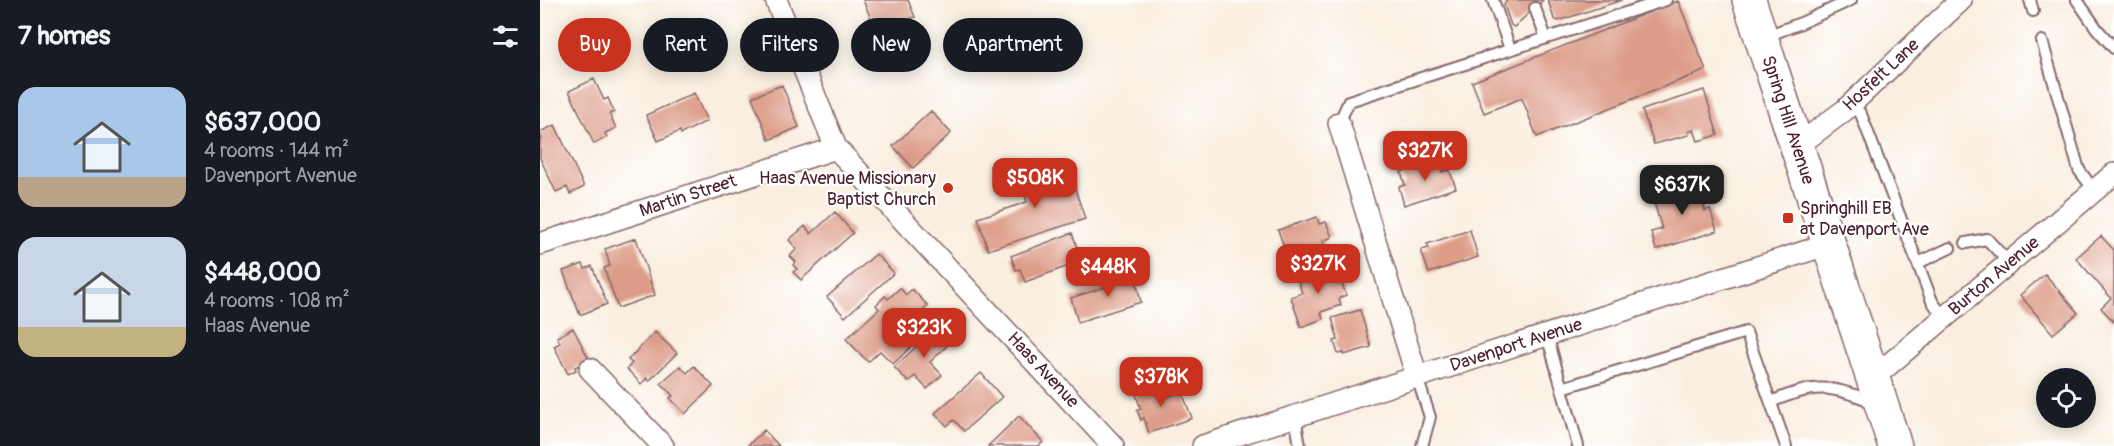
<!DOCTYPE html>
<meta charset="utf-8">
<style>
:root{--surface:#171b24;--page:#20242c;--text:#f1f3f6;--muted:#9ea1a6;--accent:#c8321e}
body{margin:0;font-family:Pangolin,sans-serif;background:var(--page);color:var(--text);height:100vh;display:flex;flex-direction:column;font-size:22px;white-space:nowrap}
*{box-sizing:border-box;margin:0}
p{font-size:20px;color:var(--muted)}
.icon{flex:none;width:33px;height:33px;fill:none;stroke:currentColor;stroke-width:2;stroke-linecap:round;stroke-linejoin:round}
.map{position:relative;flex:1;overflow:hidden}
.side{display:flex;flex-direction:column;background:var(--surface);width:540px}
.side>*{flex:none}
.guide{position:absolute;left:18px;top:18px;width:570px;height:54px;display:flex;gap:12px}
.tools{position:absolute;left:1496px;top:368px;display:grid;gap:12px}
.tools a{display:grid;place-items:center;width:60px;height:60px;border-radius:50%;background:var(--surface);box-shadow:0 3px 15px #0003;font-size:30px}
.price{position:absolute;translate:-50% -51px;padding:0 14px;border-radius:12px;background:var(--accent);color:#fff;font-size:20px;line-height:39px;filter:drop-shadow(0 2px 3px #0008)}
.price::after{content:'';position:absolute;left:50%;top:36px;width:18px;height:14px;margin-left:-9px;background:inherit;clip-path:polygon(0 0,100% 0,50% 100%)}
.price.active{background:#222;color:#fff}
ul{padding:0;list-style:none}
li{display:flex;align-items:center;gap:18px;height:150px;padding:0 18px}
li span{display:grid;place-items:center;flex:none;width:168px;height:120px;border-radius:18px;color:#555}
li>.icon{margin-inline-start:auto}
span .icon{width:72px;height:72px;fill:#fffc;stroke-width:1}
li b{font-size:26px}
h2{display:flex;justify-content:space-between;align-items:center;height:72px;padding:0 18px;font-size:26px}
.pill{padding:0 21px;border-radius:27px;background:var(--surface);box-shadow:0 3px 15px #0003;font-size:21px;line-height:54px}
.pill.active{background:var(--accent);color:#fff}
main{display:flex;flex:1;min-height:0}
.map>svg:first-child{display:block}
.building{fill:#dd9c88}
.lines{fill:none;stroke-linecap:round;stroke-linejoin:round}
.service-casing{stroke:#87676a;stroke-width:14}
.minor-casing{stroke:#87676a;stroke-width:24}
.primary-casing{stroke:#87676a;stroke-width:36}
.service{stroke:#fff;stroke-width:10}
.minor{stroke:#fff;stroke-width:21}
.primary{stroke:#fff;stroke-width:33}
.poi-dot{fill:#c8321e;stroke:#fff;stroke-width:2}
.labels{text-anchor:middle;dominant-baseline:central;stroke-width:4.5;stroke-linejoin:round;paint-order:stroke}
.street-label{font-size:18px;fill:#4a1f2b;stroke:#fff}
.poi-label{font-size:18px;fill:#4a1f2b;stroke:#fff;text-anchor:end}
</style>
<main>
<section class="side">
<h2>7 homes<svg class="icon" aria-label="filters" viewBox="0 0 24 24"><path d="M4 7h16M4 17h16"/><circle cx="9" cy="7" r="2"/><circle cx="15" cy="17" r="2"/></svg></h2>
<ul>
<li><span style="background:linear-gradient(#a9c7e8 75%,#b9a48a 0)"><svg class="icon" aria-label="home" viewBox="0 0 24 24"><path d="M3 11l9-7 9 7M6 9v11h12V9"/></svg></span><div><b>$637,000</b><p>4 rooms · 144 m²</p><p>Davenport Avenue</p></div></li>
<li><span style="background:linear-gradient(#c9d6e8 75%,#c2b280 0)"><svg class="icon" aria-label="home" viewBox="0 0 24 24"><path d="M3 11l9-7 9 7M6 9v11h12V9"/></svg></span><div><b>$448,000</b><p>4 rooms · 108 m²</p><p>Haas Avenue</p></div></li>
</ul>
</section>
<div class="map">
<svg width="1574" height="446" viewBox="0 0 1574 446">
<rect width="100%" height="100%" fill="#fff"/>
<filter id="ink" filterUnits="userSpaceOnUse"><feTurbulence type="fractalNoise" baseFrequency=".0167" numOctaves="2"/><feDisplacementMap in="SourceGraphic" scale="12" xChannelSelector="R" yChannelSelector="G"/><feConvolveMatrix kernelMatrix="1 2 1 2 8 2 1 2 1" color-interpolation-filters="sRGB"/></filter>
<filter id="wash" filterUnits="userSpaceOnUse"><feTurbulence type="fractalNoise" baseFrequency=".008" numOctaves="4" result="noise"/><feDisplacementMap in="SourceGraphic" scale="24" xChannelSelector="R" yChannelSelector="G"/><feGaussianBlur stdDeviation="1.35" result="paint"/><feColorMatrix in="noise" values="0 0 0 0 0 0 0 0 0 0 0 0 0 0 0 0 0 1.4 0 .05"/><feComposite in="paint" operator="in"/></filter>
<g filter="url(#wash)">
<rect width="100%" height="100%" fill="#f9eedf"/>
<g id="blocks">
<path class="building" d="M323,0H368L375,17L360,23L363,32L351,37L348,28L337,33Z
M967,0H1003L974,27L971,25L964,5Z
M1008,0H1082L1018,21L1014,19Z
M1138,1L1166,70L997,137L982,98L944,113L932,82Z
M54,79L64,100L68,98L74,112L69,114L76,128L65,133L67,137L54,144L29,91Z
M242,85L259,127L229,140L212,97Z
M1164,90L1178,135L1158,141L1154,130L1148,132L1149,135L1114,144L1102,110Z
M154,93L167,121L141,134L140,131L118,141L106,115Z
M391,111L411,133L373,168L353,146Z
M15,125L44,187L30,194L27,187L16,192L0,158V139H2L0,132Z
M898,160L902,172L909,169L916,188L864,205L859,187L865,185L861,172Z
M527,164L545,219L448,250L438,218L487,202L480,179Z
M1161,181L1168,203L1163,204L1164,207L1165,211L1170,209L1177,231L1116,250L1111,232L1122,229L1112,196Z
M295,212L313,233L261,280L253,272L257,269L253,265L256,262L250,256L257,249L249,240L265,226L271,234Z
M777,217L779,224L786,222L792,237L783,241L784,245L748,258L738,230Z
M930,230L938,257L889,273L881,250L889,248L887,244Z
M532,233L542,261L485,282L480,269L476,270L471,256Z
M1561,236L1574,250V322L1561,308L1571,298L1536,258Z
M96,238L115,295L78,308L64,268L70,266L65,249Z
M336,254L354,273L305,317L287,297Z
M43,264L45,269L52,266L67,304L40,315L23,271Z
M791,265L794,273L798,272L806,295L799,298L801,305L781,312L783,319L761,327L751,297L762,293L757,277Z
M593,269L601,302L538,322L531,298L578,283L575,275Z
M1505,274L1538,313L1513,334L1480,295Z
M360,288L366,295L372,289L388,306L361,332L373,345L353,364L340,351L328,362L306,339L339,309L336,305L345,296L348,299Z
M820,310L831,347L804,355V353L798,354L794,341L798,340L792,318Z
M398,327L412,341L390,362L402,375L387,389L375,376L368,382L354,367Z
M33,328L51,363L42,368L40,365L35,367L36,370L28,374L14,346L20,343L17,337Z
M115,332L137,353L109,381L107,378L101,384L87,369L92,363L88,360Z
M140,366L147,373L154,366L173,386L145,414L130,398L133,396L121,383Z
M441,373L462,397L424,431L414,420L407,426L395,413Z
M622,382L627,397L642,392L652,418L609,433L604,418L601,420L597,410L601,409L595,392Z
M479,416L503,442L499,446H448Z
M224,430L239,446H207L218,436Z"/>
</g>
</g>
<g filter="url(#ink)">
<use href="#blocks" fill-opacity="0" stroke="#87676a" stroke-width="1.5"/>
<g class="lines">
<defs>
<path id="service" d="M953,0L970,49
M1490,0L1493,11
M1537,0L1557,29L1574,48
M995,8L1006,38
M1224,37L1261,23L1311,0
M1502,41L1539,170L1554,190
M1311,104L1321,114L1392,301L1404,318
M799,123L809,101L1126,0
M1426,243L1447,239L1469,263
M1378,263L1410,248
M1007,335L1038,446
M877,377L890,417L882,446
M1022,388L1206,332L1246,446
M1231,402C1276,383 1289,385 1334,402
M755,416L760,446"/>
<path id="minor" d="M236,0L296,148L573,446
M799,123L877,377
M1257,146L1305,110L1421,0
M0,244L296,148
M50,369L123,446
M1333,378L1574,174
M663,446L1289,244"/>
<path id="primary" d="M1209,0L1355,446"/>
</defs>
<use href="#service" class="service-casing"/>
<use href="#minor" class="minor-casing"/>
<use href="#primary" class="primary-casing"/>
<use href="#service" class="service"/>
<use href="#minor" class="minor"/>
<use href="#primary" class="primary"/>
</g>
</g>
<g class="poi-dot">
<circle cx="408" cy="188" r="6"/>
<rect x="1242" y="212" width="12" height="12" rx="3"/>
</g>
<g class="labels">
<g class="street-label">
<text transform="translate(1341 75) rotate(-43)">Hosfelt Lane</text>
<text transform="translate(1248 120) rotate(72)">Spring Hill Avenue</text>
<text transform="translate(148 196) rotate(-18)">Martin Street</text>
<text transform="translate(1454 276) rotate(-40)">Burton Avenue</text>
<text transform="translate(976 345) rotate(-18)">Davenport Avenue</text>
<text transform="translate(503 370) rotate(47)">Haas Avenue</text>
</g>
<g class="poi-label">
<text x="396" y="178">Haas Avenue Missionary<tspan x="396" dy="21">Baptist Church</tspan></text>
<text x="1260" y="208" text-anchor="start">Springhill EB<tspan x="1260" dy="21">at Davenport Ave</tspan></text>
</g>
</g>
</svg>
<div class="tools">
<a><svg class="icon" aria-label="locate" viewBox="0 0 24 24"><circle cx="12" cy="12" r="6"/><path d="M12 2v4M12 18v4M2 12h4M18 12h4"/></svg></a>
</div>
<b class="price" style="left:885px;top:182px">$327K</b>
<b class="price" style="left:495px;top:209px">$508K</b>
<b class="price active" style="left:1142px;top:216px">$637K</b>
<b class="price" style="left:778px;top:295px">$327K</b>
<b class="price" style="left:568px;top:298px">$448K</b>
<b class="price" style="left:384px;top:359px">$323K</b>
<b class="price" style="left:621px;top:408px">$378K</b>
<div class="guide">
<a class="pill active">Buy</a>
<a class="pill">Rent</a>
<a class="pill">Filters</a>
<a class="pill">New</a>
<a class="pill">Apartment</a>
</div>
</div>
</main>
